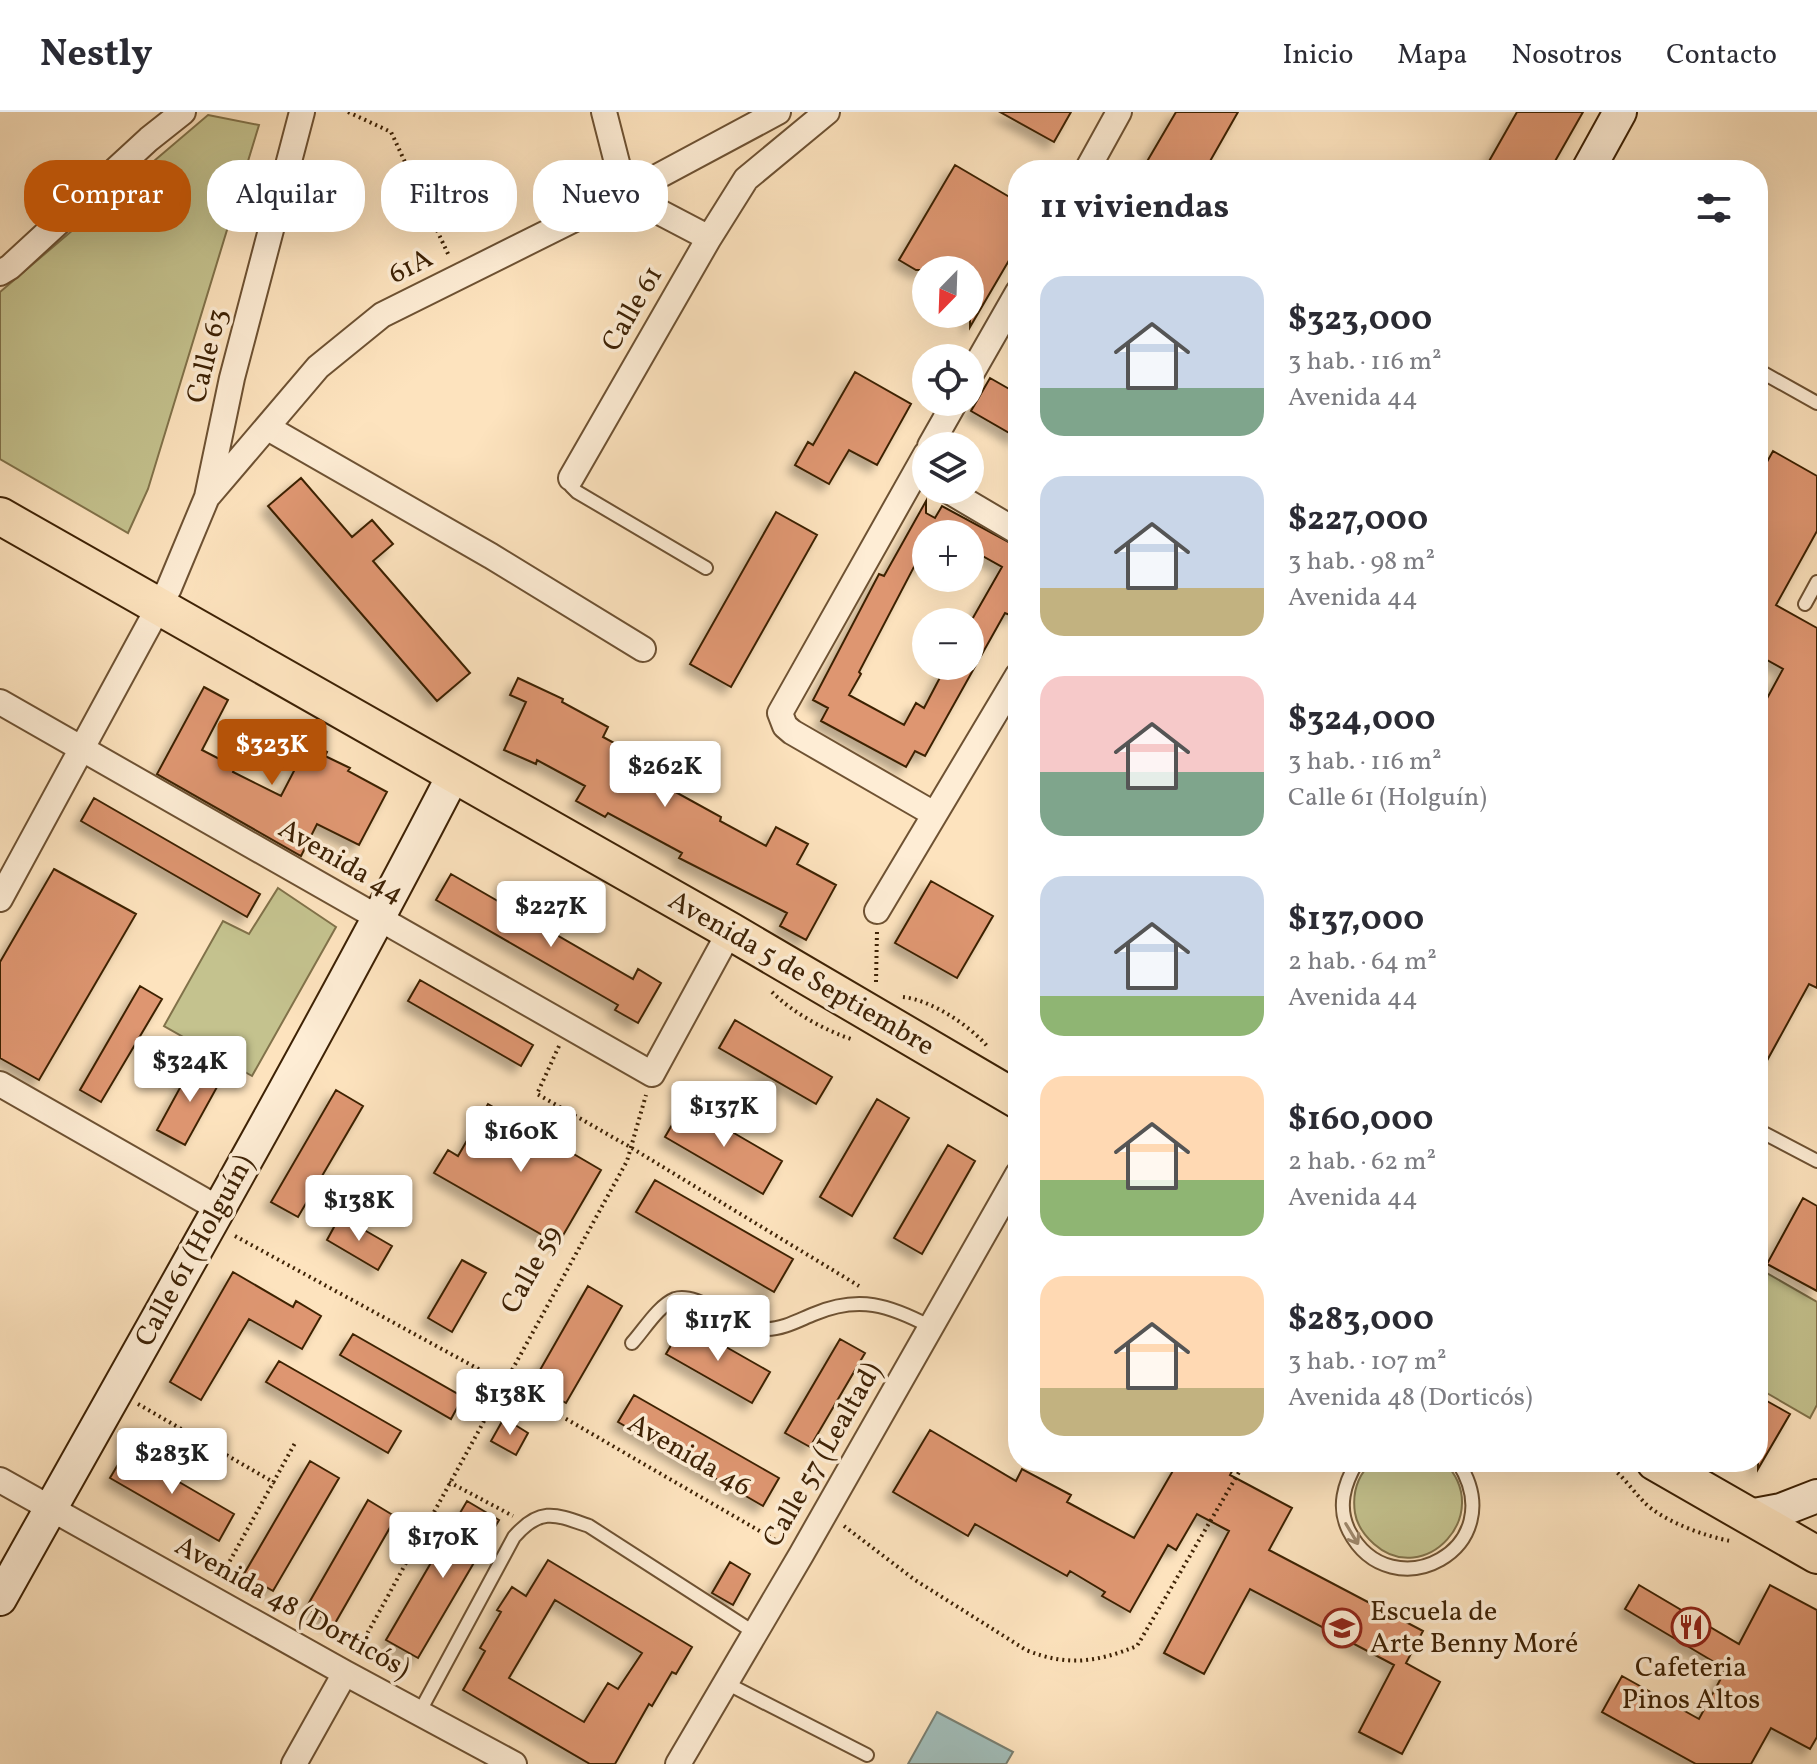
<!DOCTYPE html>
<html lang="es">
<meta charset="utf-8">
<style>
:root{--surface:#fff;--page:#f2f2f3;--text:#2b2b33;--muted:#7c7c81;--line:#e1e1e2;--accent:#b45309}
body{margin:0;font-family:Vollkorn,serif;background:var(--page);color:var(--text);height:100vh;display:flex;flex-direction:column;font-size:30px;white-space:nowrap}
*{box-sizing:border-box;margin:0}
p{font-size:26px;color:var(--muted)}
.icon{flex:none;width:44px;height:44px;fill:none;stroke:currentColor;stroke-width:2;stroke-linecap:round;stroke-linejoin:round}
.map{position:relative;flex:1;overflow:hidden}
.side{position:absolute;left:1008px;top:48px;width:760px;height:1312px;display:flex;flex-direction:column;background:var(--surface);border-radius:32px;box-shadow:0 8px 32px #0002}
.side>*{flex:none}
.guide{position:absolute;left:24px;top:48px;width:760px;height:72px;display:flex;gap:16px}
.needle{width:52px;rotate:203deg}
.controls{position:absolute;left:912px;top:144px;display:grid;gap:16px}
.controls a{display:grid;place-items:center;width:72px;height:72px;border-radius:50%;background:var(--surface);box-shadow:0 8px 32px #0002;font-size:40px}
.price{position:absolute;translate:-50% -68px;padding:0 18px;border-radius:8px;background:#fff;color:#222;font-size:26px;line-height:52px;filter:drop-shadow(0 2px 4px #0008)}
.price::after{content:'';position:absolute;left:50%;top:48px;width:24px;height:18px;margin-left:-12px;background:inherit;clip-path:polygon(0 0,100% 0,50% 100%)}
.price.active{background:var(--accent);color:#fff}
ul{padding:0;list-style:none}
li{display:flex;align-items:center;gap:24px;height:200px;padding:0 32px}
li span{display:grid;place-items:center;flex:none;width:224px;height:160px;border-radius:24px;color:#555}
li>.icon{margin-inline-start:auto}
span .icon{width:96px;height:96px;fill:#fffc;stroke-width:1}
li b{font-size:34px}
h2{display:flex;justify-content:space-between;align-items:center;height:96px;padding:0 32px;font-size:34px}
.pill{padding:0 28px;border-radius:32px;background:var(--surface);box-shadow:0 8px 32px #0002;font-size:28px;line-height:72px}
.pill.active{background:var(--accent);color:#fff}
header{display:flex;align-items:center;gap:48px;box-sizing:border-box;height:112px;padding:0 40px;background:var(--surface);border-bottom:2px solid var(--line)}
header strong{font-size:38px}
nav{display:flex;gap:44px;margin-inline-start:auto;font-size:28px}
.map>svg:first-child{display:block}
.green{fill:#c4c28e;stroke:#81724a;stroke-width:2}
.water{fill:#a1bdb9;stroke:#797f71;stroke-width:2}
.building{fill:#de9671;stroke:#3e2205;stroke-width:2;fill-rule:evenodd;filter:url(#shadow)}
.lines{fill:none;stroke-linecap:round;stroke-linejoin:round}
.lane-casing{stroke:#6e5233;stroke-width:16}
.street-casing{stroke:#6e5233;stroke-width:28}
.secondary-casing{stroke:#3e2205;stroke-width:36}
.primary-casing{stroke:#3e2205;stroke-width:40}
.path{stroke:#3e2205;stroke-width:4;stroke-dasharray:2 4;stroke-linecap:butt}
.lane{stroke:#feedd5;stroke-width:12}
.street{stroke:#feedd5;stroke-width:24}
.secondary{stroke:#feedd5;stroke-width:32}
.primary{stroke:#fde3be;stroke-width:36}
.oneway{stroke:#9e886d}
.labels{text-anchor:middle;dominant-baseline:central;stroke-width:7;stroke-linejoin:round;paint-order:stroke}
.street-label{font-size:28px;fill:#3e2205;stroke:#feedd5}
.poi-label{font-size:28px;fill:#3e2205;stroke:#feedd5;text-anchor:start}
</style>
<header>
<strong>Nestly</strong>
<nav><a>Inicio</a><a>Mapa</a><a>Nosotros</a><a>Contacto</a></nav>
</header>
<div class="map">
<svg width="1817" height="1652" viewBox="0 0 1817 1652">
<defs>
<filter id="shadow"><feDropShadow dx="-7" dy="7" stdDeviation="4" flood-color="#0004"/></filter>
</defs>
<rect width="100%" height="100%" fill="#fde3be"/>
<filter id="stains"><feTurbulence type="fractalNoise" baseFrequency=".0025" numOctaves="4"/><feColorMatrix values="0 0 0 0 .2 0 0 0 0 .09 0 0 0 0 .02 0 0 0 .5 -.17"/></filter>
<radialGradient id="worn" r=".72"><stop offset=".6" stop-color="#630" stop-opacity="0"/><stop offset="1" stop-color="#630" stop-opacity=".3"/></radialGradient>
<path class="green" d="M208,3L259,13L148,377L128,421L0,347V180Z
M278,776L336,815L252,964L164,914L223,809L249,822Z
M1758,1156L1817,1190V1293L1810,1306L1758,1276Z
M1372,1350H1444C1496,1402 1424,1477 1374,1432C1364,1423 1357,1414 1355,1401C1352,1381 1357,1364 1372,1350Z"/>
<path class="water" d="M937,1600L1013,1640L1006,1652H908Z"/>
<path class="building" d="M1000,0H1071L1054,30Z
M1176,0H1238L1205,58H1142Z
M1517,0H1583L1550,58H1484Z
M955,53L1018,90V133L970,215V158H916L899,148Z
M855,260L911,292L877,353L849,338L829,372L795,353L808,330L813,333Z
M990,266L1018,282V326L971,299Z
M1773,339L1817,364V419L1776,493L1817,516V876L1809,872L1758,965V603L1783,557L1758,543V366Z
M301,366L352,425L372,408L393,432L373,449L470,561L437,589L268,394Z
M926,389V401L935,406L942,394L1018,435V494L1012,504L1005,501L925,644L915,639L906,655L821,609L828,596L813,588L879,462L884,464ZM926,422H970V437L1002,455L970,511V554H946L924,596L916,591L904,613L849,583L861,562L859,560L917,449L926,454Z
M776,400L817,423L731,575L690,552Z
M518,566L563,587L562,590L608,615L603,625L638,644L635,650L673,671L670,677L721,705L720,709L766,734L776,715L808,732L797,752L836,773L806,828L780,814L787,801L679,746L682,741L608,701L605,705L576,689L585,674L537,648L536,652L504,638L526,590L510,583Z
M204,575L228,588L202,638L235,655L233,660L281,684L309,630L327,640L325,644L350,656L348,659L387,680L359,733L317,712L301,744L157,662Z
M94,686L260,782L247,805L81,709Z
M54,757L136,802L39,968L0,946V850Z
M451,762L633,867L638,857L661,871L638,911L615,898L618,893L436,788Z
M931,769L993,804L957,866L895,831Z
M420,868L533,933L521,954L408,889Z
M140,874L162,887L101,990L80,978Z
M735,908L832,965L816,992L719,936Z
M194,950L222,966L185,1033L157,1018Z
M336,978L363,994L298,1105L271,1090Z
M877,987L909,1006L852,1104L820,1085Z
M488,992L601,1058L558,1132L434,1061L448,1038L458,1044Z
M684,992L782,1049L763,1082L665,1025Z
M948,1033L975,1049L922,1142L894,1126Z
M655,1068L793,1147L774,1180L636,1100Z
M1803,1086L1817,1094V1179L1767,1152Z
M340,1104L392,1134L378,1158L327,1128Z
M462,1148L486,1161L452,1220L428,1206Z
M233,1160L293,1195L296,1189L321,1204L302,1237L249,1207L201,1288L170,1270Z
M588,1174L622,1194L566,1291L532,1272Z
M684,1211L770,1260L752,1291L666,1242Z
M353,1222L463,1285L451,1307L340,1243Z
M840,1227L865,1241L810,1335L785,1321Z
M279,1249L401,1319L388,1341L266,1270Z
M634,1283L779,1366L763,1394L618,1310Z
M1758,1284L1790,1302L1758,1357Z
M504,1306L528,1321L516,1343L491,1329Z
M930,1318L1016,1369L1022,1357L1071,1383L1067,1390L1134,1426L1178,1350H1237L1230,1363L1292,1396L1269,1438L1423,1519L1406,1551L1440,1570L1402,1642L1359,1620L1394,1553L1250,1477L1204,1562L1164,1541L1229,1419L1197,1402L1176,1438L1168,1433L1130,1500L1102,1484L1105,1480L1070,1459L1067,1464L975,1412L968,1424L893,1380Z
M126,1339L234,1402L219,1429L110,1366Z
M310,1349L339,1366L273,1479L244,1462Z
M368,1388L396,1405L334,1513L306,1496Z
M467,1389L499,1408L418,1546L386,1528Z
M548,1448L692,1535L676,1562L672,1560L652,1594L649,1592L615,1652H590L463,1578L485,1539L480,1536L501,1500L497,1498L512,1475L526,1484ZM555,1488L642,1541L618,1577L608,1571L584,1610L509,1566Z
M730,1450L750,1462L733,1493L712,1481Z
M1639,1473L1739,1532L1770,1473L1817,1498V1625L1810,1637L1771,1616L1751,1652H1696L1602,1600L1622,1564L1699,1607L1726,1557L1625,1497Z"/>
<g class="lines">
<defs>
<path id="lane" d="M1758,258L1817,291
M571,366V374L577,380L706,456
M1805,492L1817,470
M1758,1018L1817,1049
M632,1231C644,1218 658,1194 675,1187C697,1179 738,1216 767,1217C783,1217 799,1208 814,1202C859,1183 889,1193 931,1215
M1357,1350C1344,1372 1337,1395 1349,1419C1391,1500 1514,1437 1458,1350
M726,1571L867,1643
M419,1601L514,1425C540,1395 555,1402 589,1414L755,1521"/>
<path id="street" d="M604,0L625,82L709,126
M1087,58L1119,0
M0,161L10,155L149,27L183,0
M970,264L1018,180
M268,316L491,444L643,537
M930,334L955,290
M926,342L780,601L785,614L792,620L934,702
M571,366L709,126L746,67L827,0
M947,378L1018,420
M209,383L318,255L382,203L625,82L778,0
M0,590L652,962L730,819
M0,787L169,476L207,385L232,266L302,0
M877,799L1018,563
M0,972L219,1097
M0,1368L345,1561L514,1652
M294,1652L345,1561
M678,1652L801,1443L1018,1062"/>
<path id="secondary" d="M1588,58L1620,0
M1749,1404L1781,1398L1817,1384
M0,1487C153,1213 310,941 454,662"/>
<path id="primary" d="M0,404L730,819L1018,988
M1655,1350L1817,1443"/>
</defs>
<use href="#lane" class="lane-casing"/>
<use href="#street" class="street-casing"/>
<use href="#secondary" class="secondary-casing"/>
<use href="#primary" class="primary-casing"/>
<path class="path" d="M348,0L391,20L449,144
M876,870L877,819
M772,880C793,901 826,919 854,928
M903,885C931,888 969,913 987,934
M559,934L537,982L630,1035L859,1174
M235,1124L504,1271L782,1432
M138,1292L275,1371
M1603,1350C1621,1360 1630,1376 1644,1390C1662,1409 1705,1424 1730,1429
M449,1370L513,1404
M844,1414L915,1468L1026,1538C1068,1555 1097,1550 1137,1534L1245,1350
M221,1465L295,1331
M356,1542L627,1049L646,983"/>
<use href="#lane" class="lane"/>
<use href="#street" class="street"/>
<use href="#secondary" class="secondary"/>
<use href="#primary" class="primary"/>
</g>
<defs><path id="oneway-shaft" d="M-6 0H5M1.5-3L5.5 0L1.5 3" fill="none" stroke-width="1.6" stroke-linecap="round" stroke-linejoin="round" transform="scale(2)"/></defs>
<use class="oneway" href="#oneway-shaft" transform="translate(1352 1422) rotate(59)"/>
<defs>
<symbol id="restaurant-ring" viewBox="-11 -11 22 22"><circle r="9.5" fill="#feedd5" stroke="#8f2418" stroke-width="1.5"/><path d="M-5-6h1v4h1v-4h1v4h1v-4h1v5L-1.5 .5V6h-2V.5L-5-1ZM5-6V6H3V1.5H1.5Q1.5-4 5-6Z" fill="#8f2418"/></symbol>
<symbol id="school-ring" viewBox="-11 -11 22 22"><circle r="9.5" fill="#feedd5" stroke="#8f2418" stroke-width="1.5"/><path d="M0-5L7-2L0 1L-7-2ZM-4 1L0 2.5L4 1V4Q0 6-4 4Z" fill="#8f2418"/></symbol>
</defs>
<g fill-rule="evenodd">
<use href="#restaurant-ring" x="1669" y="1493" width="44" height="44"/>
<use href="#school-ring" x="1320" y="1494" width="44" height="44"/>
</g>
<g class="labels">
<g class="street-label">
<text transform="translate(411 155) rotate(-27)">61A</text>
<text transform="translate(633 197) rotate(-60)">Calle 61</text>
<text transform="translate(208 244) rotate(-76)">Calle 63</text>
<text transform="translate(341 750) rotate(30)">Avenida 44</text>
<text transform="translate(801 862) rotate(30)">Avenida 5 de Septiembre</text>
<text transform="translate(195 1139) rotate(-61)">Calle 61 (Holguín)</text>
<text transform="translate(532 1158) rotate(-61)">Calle 59</text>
<text transform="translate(823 1343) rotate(-60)">Calle 57 (Lealtad)</text>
<text transform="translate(689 1344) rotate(30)">Avenida 46</text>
<text transform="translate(292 1496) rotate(29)">Avenida 48 (Dorticós)</text>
</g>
<g class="poi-label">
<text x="1370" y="1500">Escuela de<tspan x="1370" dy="32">Arte Benny Moré</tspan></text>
<text x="1691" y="1556" text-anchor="middle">Cafeteria<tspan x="1691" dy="32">Pinos Altos</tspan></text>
</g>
</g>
<rect width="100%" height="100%" filter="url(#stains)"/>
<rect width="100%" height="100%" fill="url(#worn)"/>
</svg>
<div class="controls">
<a><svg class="needle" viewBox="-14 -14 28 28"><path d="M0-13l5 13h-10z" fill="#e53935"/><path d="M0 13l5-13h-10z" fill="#7c7c81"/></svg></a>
<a><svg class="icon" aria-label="locate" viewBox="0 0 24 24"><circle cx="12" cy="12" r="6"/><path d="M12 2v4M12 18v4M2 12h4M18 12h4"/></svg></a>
<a><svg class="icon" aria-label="layers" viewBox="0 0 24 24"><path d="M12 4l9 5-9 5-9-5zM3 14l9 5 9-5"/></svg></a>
<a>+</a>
<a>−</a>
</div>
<b class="price active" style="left:272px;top:675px">$323K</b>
<b class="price" style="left:665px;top:697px">$262K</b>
<b class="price" style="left:551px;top:837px">$227K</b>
<b class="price" style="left:190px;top:992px">$324K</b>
<b class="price" style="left:724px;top:1037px">$137K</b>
<b class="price" style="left:521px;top:1062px">$160K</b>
<b class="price" style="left:359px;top:1131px">$138K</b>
<b class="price" style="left:718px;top:1251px">$117K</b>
<b class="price" style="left:510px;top:1325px">$138K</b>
<b class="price" style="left:172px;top:1384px">$283K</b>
<b class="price" style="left:443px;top:1468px">$170K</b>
<div class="guide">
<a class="pill active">Comprar</a>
<a class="pill">Alquilar</a>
<a class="pill">Filtros</a>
<a class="pill">Nuevo</a>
</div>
<section class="side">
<h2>11 viviendas<svg class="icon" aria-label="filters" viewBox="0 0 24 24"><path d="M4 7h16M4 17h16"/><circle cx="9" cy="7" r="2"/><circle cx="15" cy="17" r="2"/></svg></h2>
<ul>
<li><span style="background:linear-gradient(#c9d6e8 70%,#7fa58c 0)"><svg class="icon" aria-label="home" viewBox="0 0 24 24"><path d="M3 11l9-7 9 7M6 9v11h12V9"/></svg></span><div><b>$323,000</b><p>3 hab. · 116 m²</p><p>Avenida 44</p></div></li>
<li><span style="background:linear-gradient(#c9d6e8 70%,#c2b280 0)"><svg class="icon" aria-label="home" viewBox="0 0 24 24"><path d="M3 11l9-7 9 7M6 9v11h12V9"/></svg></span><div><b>$227,000</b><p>3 hab. · 98 m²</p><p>Avenida 44</p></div></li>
<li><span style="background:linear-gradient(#f6c9c9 60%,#7fa58c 0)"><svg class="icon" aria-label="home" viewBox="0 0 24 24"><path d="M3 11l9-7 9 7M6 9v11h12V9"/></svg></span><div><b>$324,000</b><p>3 hab. · 116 m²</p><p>Calle 61 (Holguín)</p></div></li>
<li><span style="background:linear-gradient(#c9d6e8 75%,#8fb573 0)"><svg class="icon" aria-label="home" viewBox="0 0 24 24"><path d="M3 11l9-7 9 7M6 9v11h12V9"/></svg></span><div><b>$137,000</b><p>2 hab. · 64 m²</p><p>Avenida 44</p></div></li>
<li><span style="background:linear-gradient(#ffd9b3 65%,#8fb573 0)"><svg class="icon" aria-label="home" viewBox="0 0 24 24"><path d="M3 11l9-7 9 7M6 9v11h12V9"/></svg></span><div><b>$160,000</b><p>2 hab. · 62 m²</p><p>Avenida 44</p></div></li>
<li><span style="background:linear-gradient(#ffd9b3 70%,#c2b280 0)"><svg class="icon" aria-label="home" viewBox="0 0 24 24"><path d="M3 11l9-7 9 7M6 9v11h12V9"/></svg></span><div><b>$283,000</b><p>3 hab. · 107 m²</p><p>Avenida 48 (Dorticós)</p></div></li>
</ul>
</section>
</div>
